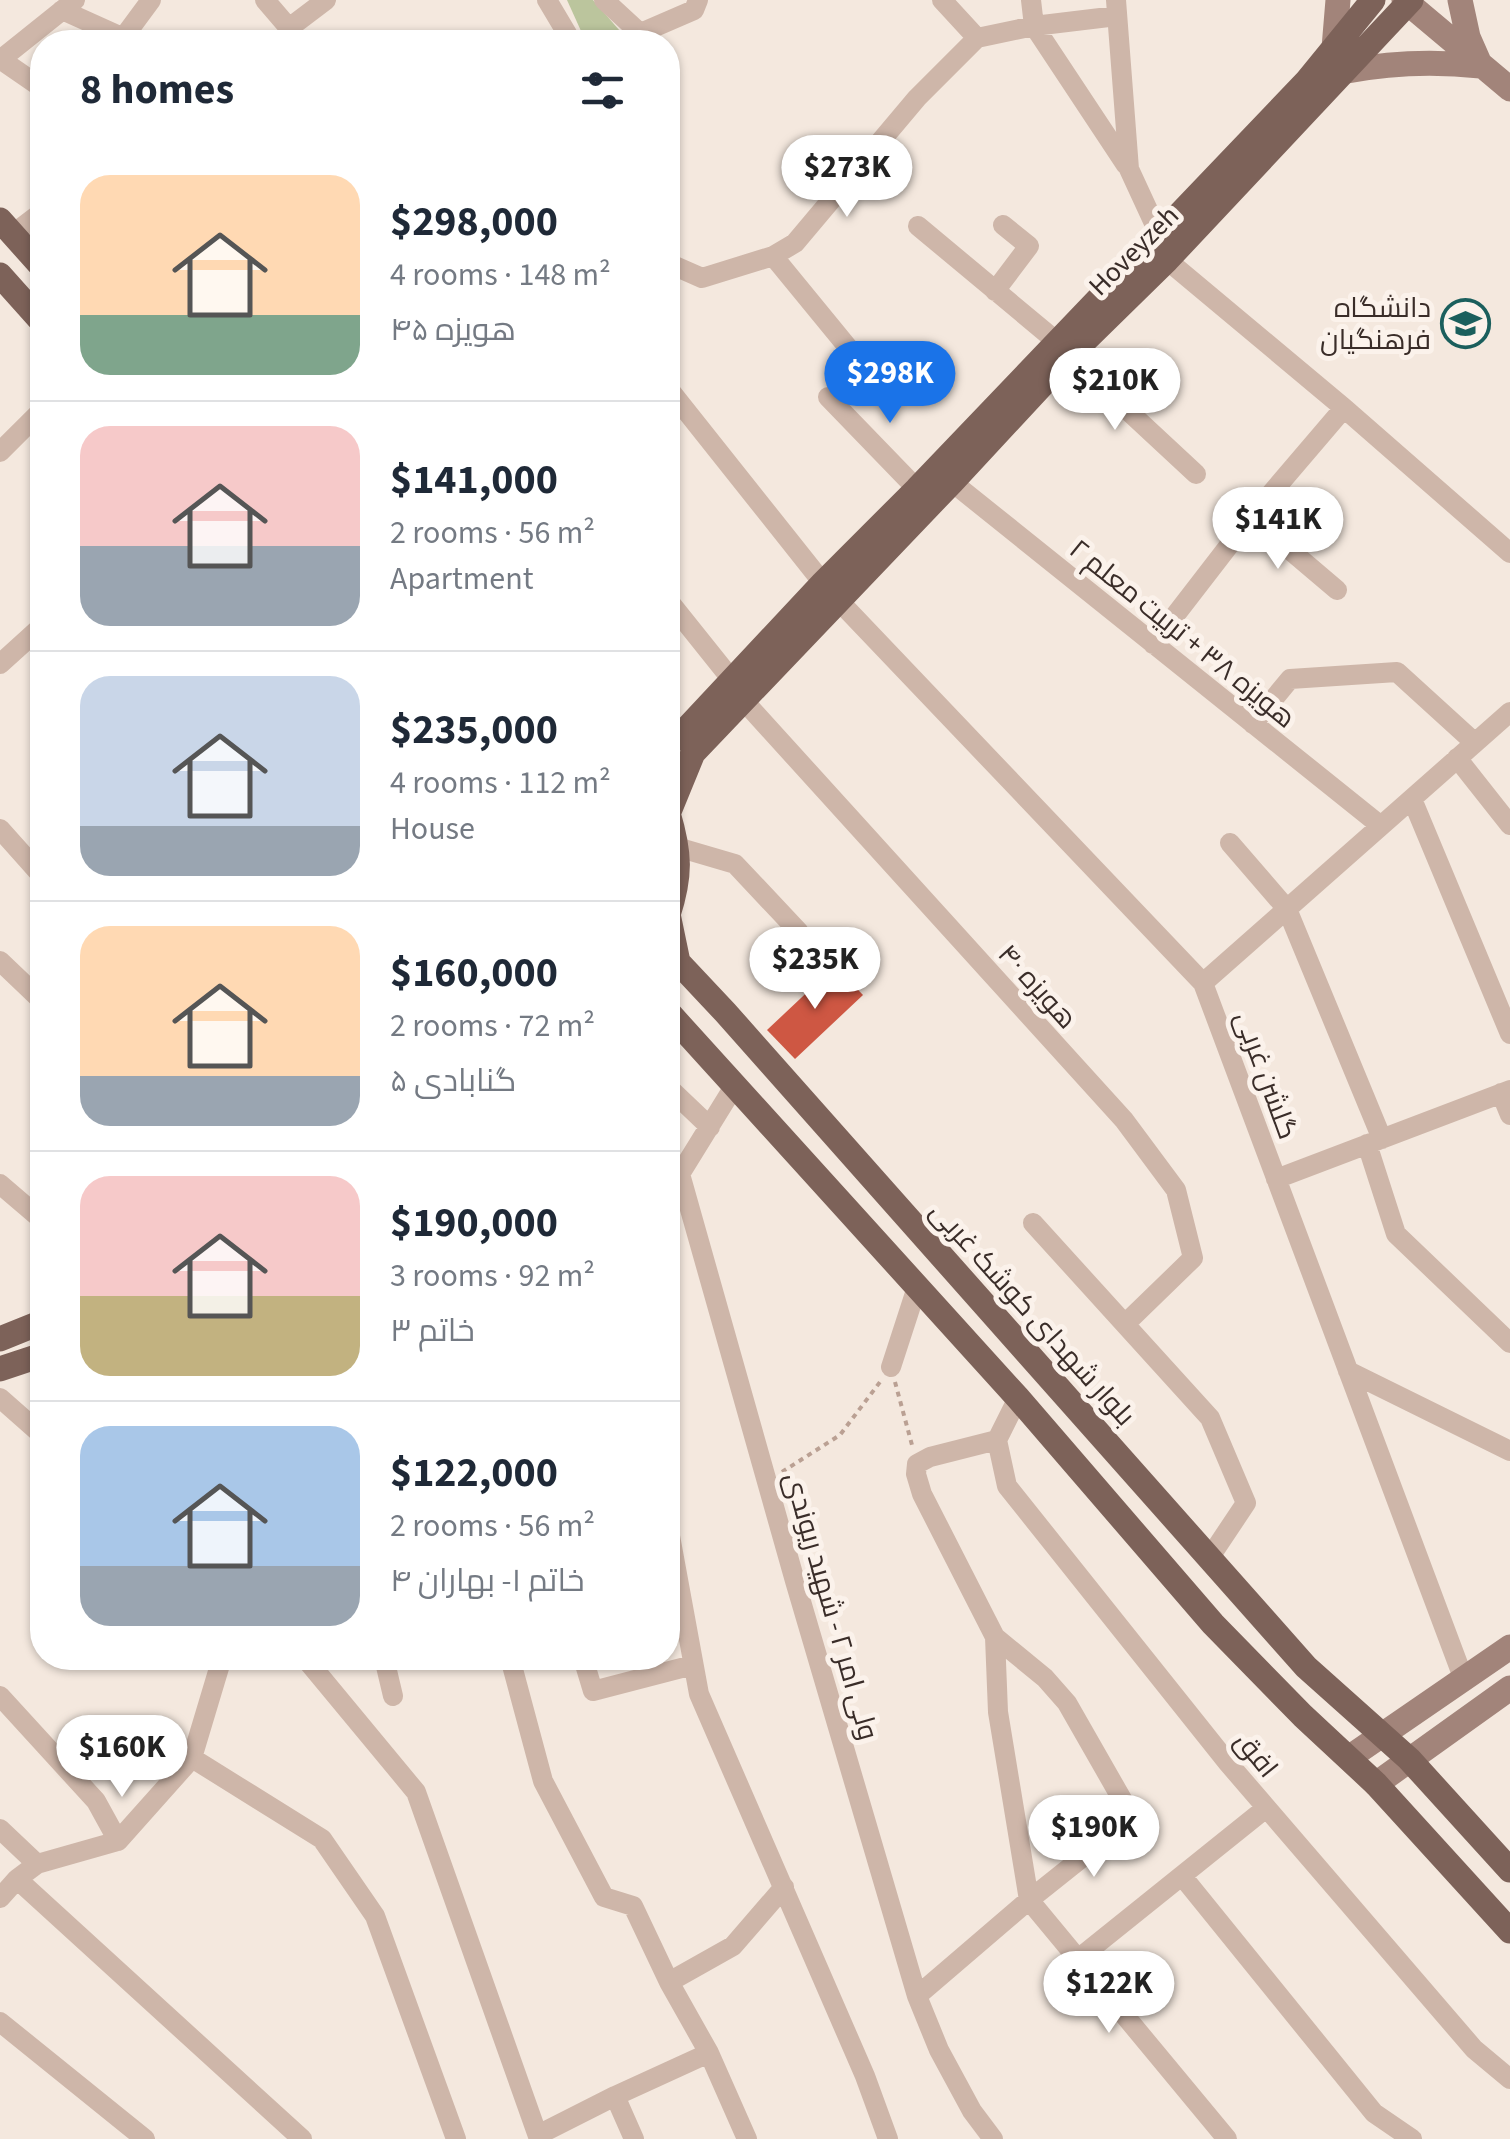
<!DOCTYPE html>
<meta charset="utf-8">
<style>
body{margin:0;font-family:"Source Sans 3",Cairo,sans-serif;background:#f6f6f7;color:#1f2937;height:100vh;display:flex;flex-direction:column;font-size:38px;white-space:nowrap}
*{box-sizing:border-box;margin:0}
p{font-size:32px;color:#747a83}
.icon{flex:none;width:55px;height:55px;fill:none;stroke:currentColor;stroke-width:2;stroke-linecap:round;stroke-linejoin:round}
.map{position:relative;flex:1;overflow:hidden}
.drawer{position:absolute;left:30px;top:30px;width:650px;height:1640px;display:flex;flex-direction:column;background:#fff;border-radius:40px;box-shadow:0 2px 8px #0004}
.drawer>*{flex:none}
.price{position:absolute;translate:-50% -85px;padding:0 22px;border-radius:35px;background:#fff;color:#222;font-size:32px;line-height:65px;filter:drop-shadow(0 2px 5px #0008)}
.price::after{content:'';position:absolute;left:50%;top:60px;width:30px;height:22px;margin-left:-15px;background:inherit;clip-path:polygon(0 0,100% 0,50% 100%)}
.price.selected{background:#1a73e8;color:#fff}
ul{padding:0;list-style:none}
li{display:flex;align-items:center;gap:30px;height:250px;padding:0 50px}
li+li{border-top:2px solid #e0e1e3}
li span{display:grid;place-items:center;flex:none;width:280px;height:200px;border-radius:30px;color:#555}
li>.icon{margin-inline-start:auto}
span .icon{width:120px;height:120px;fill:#fffc;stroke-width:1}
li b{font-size:42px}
h2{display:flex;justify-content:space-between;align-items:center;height:120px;padding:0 50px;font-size:42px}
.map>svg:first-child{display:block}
.green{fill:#bbc59d}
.building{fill:#ce5743}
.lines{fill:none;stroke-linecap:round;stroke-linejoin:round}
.path{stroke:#baa093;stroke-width:4;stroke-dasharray:5 5;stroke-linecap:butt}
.street{stroke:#ceb6a9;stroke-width:20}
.secondary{stroke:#a2847a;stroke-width:25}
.primary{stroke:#7d6259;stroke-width:25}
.labels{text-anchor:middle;stroke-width:10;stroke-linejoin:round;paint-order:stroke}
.street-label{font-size:28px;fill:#3a2d29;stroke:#fbf2eb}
.poi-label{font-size:28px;fill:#3a2d29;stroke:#fbf2eb;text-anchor:end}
</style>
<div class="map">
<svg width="1510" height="2139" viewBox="0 0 1510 2139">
<rect width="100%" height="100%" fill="#f4e8de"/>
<path class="green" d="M567,0h26l27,31 -34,11z"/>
<path class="building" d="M835,966l28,29 -68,64 -28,-29z"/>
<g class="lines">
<path class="path" d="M895,1382l17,63
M782,1472l58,-37 40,-53"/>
<path class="street" d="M265,0l36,42
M547,0l25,42
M604,0l36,33
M942,0l35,38
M1031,0l3,26 92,139
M1116,0l13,169 30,65
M62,10l71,32
M289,28l37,-28
M123,38l28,-38
M977,38l57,-12 83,-10
M620,42l74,-32 4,-10
M0,59l42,29
M0,60l75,-60
M918,226l138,115
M13,234l29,-22
M773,256l82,100
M1167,260l177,148 166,145
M668,263l34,15 71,-22 22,-13 122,-145 60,-60
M995,291l34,-45 -26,-21
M1069,356l127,118
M668,388l155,195
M828,397l89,92
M0,452l42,-42
M952,482l429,344
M1251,517l86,73
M668,600l64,80
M839,601l364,382 261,697
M1153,644l98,-127 93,-109
M0,664l42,-38
M744,701l380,419 52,70 17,68 -68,66
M1253,724l37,-45 107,-7 78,71
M1457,758l53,67
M1412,799l98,235
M0,829l42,47
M1230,843l57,66 95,230
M677,847l58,17 64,68
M0,961l42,40
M1203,983l307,-271
M668,1087l42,40
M1501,1093l9,22
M1367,1144l29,90 114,109
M680,1174l115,407 122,415 22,54 33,61 21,28
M1276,1179l234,-89
M0,1184l42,36
M668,1187l12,-13 55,-89
M1033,1223l177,195 36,85 -36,54
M891,1367l26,-80
M1348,1371l162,80
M0,1398l42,37
M997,1440l10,46 221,277 246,286 36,30
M997,1440l-67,17 -13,7 -1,10 6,20 73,143 3,75 31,188
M997,1440l21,-42
M668,1525l31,169 166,382 23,63
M305,1658l111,134 123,347
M384,1658l9,38
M510,1658l33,123 61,116 29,9 36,76 40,71
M583,1658l10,33 100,-26
M0,1696l96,105 22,40
M192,1758l130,81 53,77 81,223
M0,1829l37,35
M1182,1876l192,237 38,26
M17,1879l285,260
M0,1898l17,-19 20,-15 81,-23 74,-83 30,-100
M1029,1900l198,239
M1078,1959l188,-151
M669,1982l64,-36 51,-59
M917,1996l112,-96 79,-63 27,-15 -68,-119 -22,-25 -50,-41
M0,2022l145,117
M615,2096l19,43
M538,2135l77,-39 94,-43 38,86"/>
<path class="secondary" d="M1404,0l106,89
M1460,0l8,37 11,25
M1334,48l4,-48
M1347,71c46,-9 88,-10 134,-5
M1350,1757l160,-110
M1376,1784l134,-96"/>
<path class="primary" d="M0,220l42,47
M0,275l42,47
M668,742l10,-4 145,-155 94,-94 390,-408 66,-81
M668,813c12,40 13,62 0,102
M668,814l25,-61 259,-271 117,-126 98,-96 244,-260
M668,914l10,48 47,50 581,655 103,92 101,111
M668,1012l350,386 195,226 90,92 73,68 134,147
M0,1339l42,-17
M0,1369l42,-14"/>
</g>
<defs>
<symbol id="university-ring" viewBox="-11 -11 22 22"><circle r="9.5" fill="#fbf2eb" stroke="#1b5f5d" stroke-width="1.5"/><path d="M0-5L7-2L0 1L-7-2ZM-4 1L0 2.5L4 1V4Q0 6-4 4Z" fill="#1b5f5d"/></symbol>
</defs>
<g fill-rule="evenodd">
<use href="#university-ring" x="1438" y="296" width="55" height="55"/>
</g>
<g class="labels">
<g class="street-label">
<text transform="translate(1133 250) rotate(-45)" y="10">Hoveyzeh</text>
<text transform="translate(1183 633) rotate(39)" y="10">هویزه ۳۸ + تربیت معلم ۲</text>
<text transform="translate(1038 986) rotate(48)" y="10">هویزه ۴۰</text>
<text transform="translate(1267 1075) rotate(70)" y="10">گلشن غربی</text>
<text transform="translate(1033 1313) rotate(48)" y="10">بلوار شهدای کوشک غربی</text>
<text transform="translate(832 1606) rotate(74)" y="10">ولی امر ۲ - شهید ریوندی</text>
<text transform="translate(1257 1754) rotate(51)" y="10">افق</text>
</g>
<g class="poi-label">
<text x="1431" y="317">دانشگاه<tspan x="1431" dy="32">فرهنگیان</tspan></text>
</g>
</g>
</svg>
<b class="price" style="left:847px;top:220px">$273K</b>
<b class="price selected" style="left:890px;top:426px">$298K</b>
<b class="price" style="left:1115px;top:433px">$210K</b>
<b class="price" style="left:1278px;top:572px">$141K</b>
<b class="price" style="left:815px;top:1012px">$235K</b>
<b class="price" style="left:122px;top:1800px">$160K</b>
<b class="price" style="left:1094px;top:1880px">$190K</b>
<b class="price" style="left:1109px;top:2036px">$122K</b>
<section class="drawer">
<h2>8 homes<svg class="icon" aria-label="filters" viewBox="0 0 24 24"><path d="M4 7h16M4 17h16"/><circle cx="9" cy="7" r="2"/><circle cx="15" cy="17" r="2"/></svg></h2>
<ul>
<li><span style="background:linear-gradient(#ffd9b3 70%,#7fa58c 0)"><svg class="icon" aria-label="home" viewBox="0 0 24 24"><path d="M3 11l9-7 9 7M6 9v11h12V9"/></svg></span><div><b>$298,000</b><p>4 rooms · 148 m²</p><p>هویزه ۴۵</p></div></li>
<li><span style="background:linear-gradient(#f6c9c9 60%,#9aa5b1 0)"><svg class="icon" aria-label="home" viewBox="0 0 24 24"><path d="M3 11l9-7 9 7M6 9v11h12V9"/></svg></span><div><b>$141,000</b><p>2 rooms · 56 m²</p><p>Apartment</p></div></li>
<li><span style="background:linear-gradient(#c9d6e8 75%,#9aa5b1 0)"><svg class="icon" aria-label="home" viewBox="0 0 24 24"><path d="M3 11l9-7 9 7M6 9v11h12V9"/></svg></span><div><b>$235,000</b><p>4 rooms · 112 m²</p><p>House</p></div></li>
<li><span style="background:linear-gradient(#ffd9b3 75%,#9aa5b1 0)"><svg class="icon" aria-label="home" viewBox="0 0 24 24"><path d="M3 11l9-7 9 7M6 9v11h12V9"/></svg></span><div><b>$160,000</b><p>2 rooms · 72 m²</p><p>گنابادی ۵</p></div></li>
<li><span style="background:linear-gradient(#f6c9c9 60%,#c2b280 0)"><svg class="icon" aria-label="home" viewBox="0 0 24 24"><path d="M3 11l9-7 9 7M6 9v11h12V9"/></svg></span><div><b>$190,000</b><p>3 rooms · 92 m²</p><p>خاتم ۳</p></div></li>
<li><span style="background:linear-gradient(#a9c7e8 70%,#9aa5b1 0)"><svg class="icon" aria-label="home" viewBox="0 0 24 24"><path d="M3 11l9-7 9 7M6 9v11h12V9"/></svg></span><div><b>$122,000</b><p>2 rooms · 56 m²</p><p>خاتم ۱- بهاران ۴</p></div></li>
</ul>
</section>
</div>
